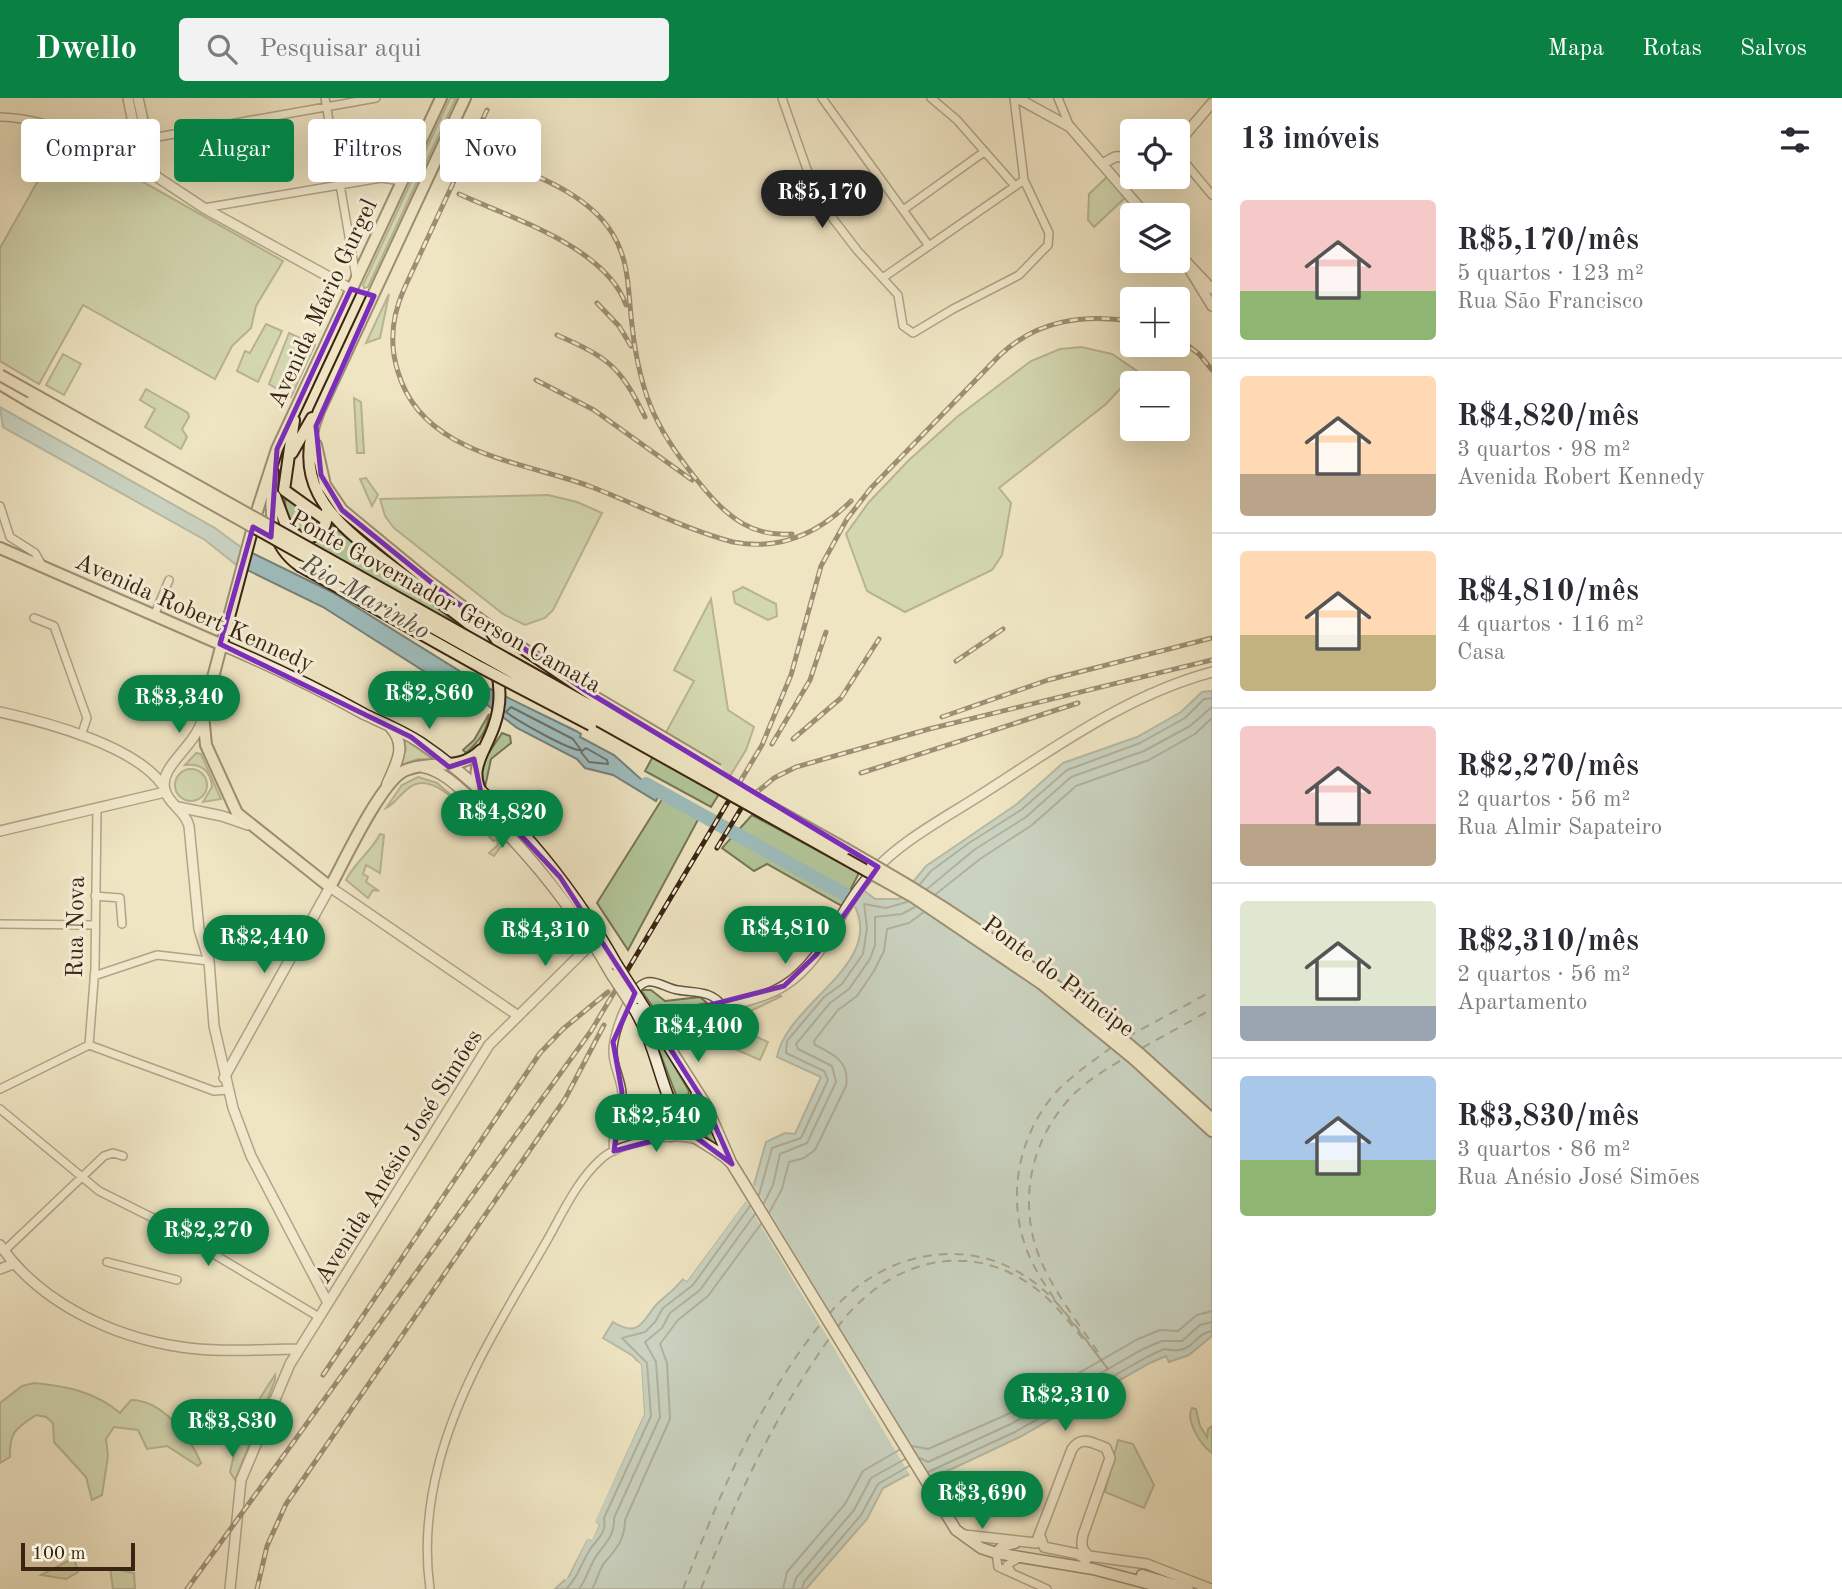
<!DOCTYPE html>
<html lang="pt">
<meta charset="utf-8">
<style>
body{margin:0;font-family:"Old Standard TT",serif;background:#f2f2f3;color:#2b2b33;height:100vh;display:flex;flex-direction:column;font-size:26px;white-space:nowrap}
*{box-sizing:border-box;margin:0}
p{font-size:23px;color:#7c7c81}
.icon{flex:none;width:38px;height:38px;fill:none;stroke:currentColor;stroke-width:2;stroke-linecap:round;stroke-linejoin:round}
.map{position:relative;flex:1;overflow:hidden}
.side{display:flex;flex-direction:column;background:#fff;width:630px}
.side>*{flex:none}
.top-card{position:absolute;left:21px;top:21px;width:665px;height:63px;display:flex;gap:14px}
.buttons{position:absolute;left:1120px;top:21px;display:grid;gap:14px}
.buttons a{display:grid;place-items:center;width:70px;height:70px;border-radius:7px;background:#fff;box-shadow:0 7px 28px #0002;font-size:35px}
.scale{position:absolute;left:21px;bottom:18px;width:114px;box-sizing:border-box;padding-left:7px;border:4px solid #3a2412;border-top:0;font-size:19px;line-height:24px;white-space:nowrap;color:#3a2412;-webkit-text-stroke:5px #f5eed8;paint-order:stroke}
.price{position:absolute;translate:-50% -60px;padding:0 16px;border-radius:24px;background:#0b8043;color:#fff;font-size:23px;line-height:46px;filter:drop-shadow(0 2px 4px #0008)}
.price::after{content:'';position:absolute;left:50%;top:42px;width:21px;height:16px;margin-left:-10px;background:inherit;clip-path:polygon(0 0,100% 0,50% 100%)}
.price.active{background:#222;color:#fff}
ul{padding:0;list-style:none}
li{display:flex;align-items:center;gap:21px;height:175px;padding:0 28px}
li+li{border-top:2px solid #e1e1e2}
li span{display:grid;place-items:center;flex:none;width:196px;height:140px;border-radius:7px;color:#555}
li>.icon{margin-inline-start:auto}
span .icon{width:84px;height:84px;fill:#fffc;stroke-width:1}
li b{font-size:30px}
h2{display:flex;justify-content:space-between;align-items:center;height:84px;padding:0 28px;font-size:30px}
.pill{padding:0 24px;border-radius:7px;background:#fff;box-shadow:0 7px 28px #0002;font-size:24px;line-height:63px}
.pill.active{background:#0b8043;color:#fff}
header{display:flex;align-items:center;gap:42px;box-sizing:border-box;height:98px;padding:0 35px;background:#0b8043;color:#fff}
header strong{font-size:33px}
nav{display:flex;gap:38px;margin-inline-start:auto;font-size:24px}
.search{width:490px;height:63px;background:#f2f2f3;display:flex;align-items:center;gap:18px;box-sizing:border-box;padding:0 24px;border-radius:7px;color:#7c7c81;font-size:26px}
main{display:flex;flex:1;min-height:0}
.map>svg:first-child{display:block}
.green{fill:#b2c699;stroke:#767556;stroke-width:2}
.water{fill:#9ebdbe;stroke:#768079;stroke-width:2}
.pier{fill:#efe5c3}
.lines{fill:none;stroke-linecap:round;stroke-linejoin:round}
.shore{stroke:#6c7068;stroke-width:2}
.river{stroke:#9ebdbe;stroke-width:14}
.ferry{stroke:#585246;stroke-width:2;stroke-dasharray:9 7;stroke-linecap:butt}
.minor-casing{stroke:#67543e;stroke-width:10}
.tertiary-casing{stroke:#67543e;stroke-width:12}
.secondary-casing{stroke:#3a2412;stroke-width:13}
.primary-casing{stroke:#3a2412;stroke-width:14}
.minor{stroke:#f5eed8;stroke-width:7}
.tertiary{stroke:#f5eed8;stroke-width:9}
.secondary{stroke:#f5eed8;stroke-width:10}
.primary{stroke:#efe5c3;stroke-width:10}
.rail-casing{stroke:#3a2412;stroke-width:5}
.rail{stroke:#f5eed8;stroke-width:2.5;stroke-dasharray:8;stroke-linecap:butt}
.secondary-bridge-casing{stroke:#3a2412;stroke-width:13;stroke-linecap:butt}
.primary-bridge-casing{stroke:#3a2412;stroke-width:14;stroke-linecap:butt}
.secondary-bridge{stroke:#f5eed8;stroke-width:10}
.primary-bridge{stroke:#efe5c3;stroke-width:10}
.marked{fill:none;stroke:#7b2cbf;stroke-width:5;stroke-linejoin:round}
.labels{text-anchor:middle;stroke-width:6;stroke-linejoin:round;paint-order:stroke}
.street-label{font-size:24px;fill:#3a2412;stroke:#f5eed8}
.water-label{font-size:26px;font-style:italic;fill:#585246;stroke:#f5eed8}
</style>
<header>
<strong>Dwello</strong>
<div class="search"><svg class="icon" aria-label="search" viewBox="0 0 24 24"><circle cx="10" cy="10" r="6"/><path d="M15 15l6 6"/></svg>Pesquisar aqui</div>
<nav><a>Mapa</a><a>Rotas</a><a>Salvos</a></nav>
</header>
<main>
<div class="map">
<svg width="1212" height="1491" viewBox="0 0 1212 1491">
<rect width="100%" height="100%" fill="#efe5c3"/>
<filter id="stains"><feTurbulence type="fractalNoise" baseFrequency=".00286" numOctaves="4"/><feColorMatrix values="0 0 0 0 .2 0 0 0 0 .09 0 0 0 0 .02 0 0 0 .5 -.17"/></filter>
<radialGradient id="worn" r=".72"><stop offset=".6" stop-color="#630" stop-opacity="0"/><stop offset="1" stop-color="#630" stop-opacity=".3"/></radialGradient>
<path class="green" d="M450,0h6l-88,189 -4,1 -1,-3z
M61,42l29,12 193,109 -27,45 -5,22 -19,18 -17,33 -132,-74 -44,79 -39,-23v-113z
M1108,78l18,21 -32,30 -6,-7 1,-26z
M389,196l-9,44 -14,5z
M266,226l16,7 -24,51 -21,-11 8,-20 5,2z
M289,235l26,12 -24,52 -22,-13z
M1081,249l31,7 25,17 -31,33 -107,84 12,15 -9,52 -10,15 -87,42 -38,-21 -21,-57 23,-32 40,-42 48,-43 74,-56 29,-12z
M63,256l18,10 -17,31 -18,-10z
M146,291l42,24 1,4 -7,12 5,8 -6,12 -36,-22 10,-18 -15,-9z
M354,300l7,4 3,51h-7z
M366,380l12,17 -6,11 -12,-27z
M548,397l29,7 25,11 -49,97 -8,8 -20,7 -22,-11 -109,-86 -9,-12 -5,-17z
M285,400l33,22 -3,6 -10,5c-16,-3 -20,-18 -20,-33z
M331,427l138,108 -160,-89 13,-7z
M743,489l33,17 1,12 -9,4 -33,-17 -2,-11z
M711,501l17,111 26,17 -8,23 -35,57 -66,-36 49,-90 -20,-11z
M489,616c-2,18 -10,27 -23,39l-3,-3 11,-10z
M502,635l8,3 1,7 -20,16 -6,28c-10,-22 6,-36 17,-54z
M404,641l30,21 -16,-1 -20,7 8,-17z
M196,655l5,1 20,45 -18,3 9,-15c-1,-16 -11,-24 -27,-22z
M175 687a16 16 0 1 1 32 0a16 16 0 1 1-32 0Z
M418,679l19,6 67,59 -10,14 -5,-3 9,-8 -1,-5 -4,1c-14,-17 -52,-65 -77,-57 -13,4 -19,19 -30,24l16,-23z
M664,698l36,20 -72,134 -31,-47z
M752,717l107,58 -17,33 -75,-42 -13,7 -32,-23z
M380,736l4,1 -4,38 -14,-8 -3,9 5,3 -2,5 13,9 -6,-1 -5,8 -22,-18c9,-18 25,-28 34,-46z
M641,892h10l14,11 35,-4 7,6 -50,10z
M776,898h6l-57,27 -19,-10z
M637,905l52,88 -2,12 -9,-3 -25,-65z
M729,927l39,17 -8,18 -39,-17z
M703,1009l18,41 -28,-21z
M275,1277v5l-40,100 -5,-8c7,-37 24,-66 45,-97z
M34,1285c32,3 62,9 86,30l11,-13c32,0 59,37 70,63l-3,3 -31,-20 -20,3 -9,-19 -24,-3 -8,12 2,17 -6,39 -10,5 -6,-23 -32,-35 -1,-19 -7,-6 -10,-2c-20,13 -27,17 -26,42l-10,6v-60l22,-17z
M1192,1310l4,1 4,17 7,11 1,-8 4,-3v27c-11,-7 -27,-33 -20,-45z
M1118,1342l15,4 21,41 -10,23 -39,-16z
M74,1460l4,14 -12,7 -25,-4z
M110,1470l24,5 1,16h-22z"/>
<path class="water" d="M0,309l215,121 27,20 90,44 152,94 92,45 5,3 -1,3 34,18 29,26 19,9 -6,11 -43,-26 -28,-7 -8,-9 -60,-31 -31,-24 -37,-17 -126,-80 -88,-43 -30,-24 -202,-113z
M1212,593v645l-23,19 -20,7 -3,-6 -16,7 -132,75 -92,43 -13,-9 -30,16 -16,31 -61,70h-251l14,-13 18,-38 4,2 8,-15 -5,-3 50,-108 -3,-49 -8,-9 -30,-18 10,-16c29,18 30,-5 46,-20 9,-8 17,-14 24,-23l4,2 65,-89 14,-50 19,-9 10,1 26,-57 -44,-20c10,-55 111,-93 76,-154l9,-14 13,10h24l27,-33 91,-62 46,-41 74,-26 44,-25 21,-20z"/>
<path class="pier" d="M753,1086l179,298 -7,2 -14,-7 -165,-276 -59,80 -4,-2z
M637,1263l4,4 3,49 -49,108 4,3 -7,15 -5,-1 -21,41 -3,-2 21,-41 6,-1 4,-10 -3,-5 50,-107z"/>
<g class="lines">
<path class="shore" d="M511,609l62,32 8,11c-9,2 -65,-30 -75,-38z
M586,650l21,12 1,4 -19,-2 -8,-10z
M920,786l11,-13 38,-28 52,-33 46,-40 73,-27 45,-25 19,-19 8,-1
M927,791l47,-39 52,-33 45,-40 73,-26 46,-25 22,-19
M936,796l44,-35 52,-34 44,-39 73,-26 46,-26 17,-16
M759,1097l13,-47 29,-10 27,-58 -4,-9 -38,-18 1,-12 37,-44 18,-13 21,-30 4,-26 -3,-24 22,4 21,-6
M764,1105l9,-18 7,-31 27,-11 29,-61 -4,-16 -34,-17 -2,-5 34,-41 19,-14 21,-30 5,-14v-28l27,-3 13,-7
M769,1115l13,-24 7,-27 15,-4 11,-8 31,-64c4,-24 -12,-32 -31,-41l-1,-4 24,-31 19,-14 17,-25 10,-20 3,-22 22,-6 15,-11
M912,1348l16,3 78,-34 132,-76 22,-9 18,1 19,-16 15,-4
M920,1360l8,4 83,-38 132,-75 19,-8h20l18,-16 12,-3
M928,1374l87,-40 132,-75 17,-8c31,7 28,-15 48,-18
M566,1491c12,-11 15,-25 23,-38 7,-12 18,-16 15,-33l47,-102 -4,-53 -25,-25 23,-6 10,-10 8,-14 30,-23 57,-79
M579,1491c7,-9 10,-21 16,-31 9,-14 20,-21 19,-40l46,-101 -4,-55 -11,-20 17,-14 8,-15 30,-23 55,-76
M592,1491c5,-8 7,-20 13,-27 12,-13 20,-24 20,-42l45,-101 -3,-56 -7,-19 18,-24 30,-24 53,-72
M783,1491l4,-17 58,-68 18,-33 36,-21
M793,1491l3,-11 58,-68 17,-32 34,-19
M802,1491l2,-7 57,-67 17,-31 31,-18"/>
<path class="river" d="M646,686l209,116"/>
<path class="ferry" d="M1127,939l85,-46
M1142,950l70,-39
M829,1216c51,-61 138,-83 206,-31 29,22 50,57 73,86 -25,-34 -56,-68 -75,-105 -29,-57 -18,-128 26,-175 16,-16 36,-29 54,-43
M837,1230c47,-65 129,-92 198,-40 19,14 33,33 48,51
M1098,1254c-20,-29 -43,-59 -57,-91 -25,-58 -10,-126 35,-169 15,-14 32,-24 49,-34
M683,1491c36,-93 76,-190 140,-268
M701,1491c34,-89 74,-175 130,-253"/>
<defs>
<path id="minor" d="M325,0l31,179
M782,0l35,100 40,52 41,45 5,31 10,7 40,-24 66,-34 29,-30 1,-12 -25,-53 -10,-82
M822,0l107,148
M931,0l26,22 58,66
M1058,0l12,29
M0,19c51,1 98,27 142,50
M135,43l241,-43
M1178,56l34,41
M204,110l177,-30 21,3
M903,112l81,-58
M884,179l140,-97
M0,408l10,31 25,16 8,14
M154,518l15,-36
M34,520l20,8 33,92 -6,18
M95,798l25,2 2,26
M0,826l94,1
M94,878l63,-21 52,6
M89,947l6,-77 2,-159
M89,947l125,46 14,-1
M0,991l89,-44
M0,1011l99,82 56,28 164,98
M614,1053c-4,-19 8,-38 8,-58 -1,-14 -9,-27 -9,-41 -1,-17 17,-66 34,-70 10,-2 21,7 31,8 17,3 32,0 44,15
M4,1153l100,-95 9,-3 10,3
M107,1164l70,18
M996,1455l2,14 49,22
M1012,1475l-5,-8 12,-7
M430,1491c-6,-43 -2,-84 9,-126 21,-80 65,-148 106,-219 16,-28 31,-62 55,-84 17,-17 73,-28 96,-20"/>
<path id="tertiary" d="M128,0l14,69 62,41 147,81
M138,0l17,76
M1017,0l53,29 76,88
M1178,45l34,-40
M1102,66l13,-7 17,-1
M1178,155l34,36
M1185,164l27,44
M0,614c46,10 137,34 164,75
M202,622c-7,27 -44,47 -37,70 4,15 20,20 24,36l10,103 10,32 5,65 19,82 18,48 77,147
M178,709l44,9 26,9
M0,733l165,-39
M652,922c37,-8 103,-15 133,-35 41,-26 54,-78 87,-112 29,-32 71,-54 107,-77 74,-47 147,-101 233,-124
M673,954l2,-22 13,-18
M224,980l106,-191 187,128
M0,1147c40,58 113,92 181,102 38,6 80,2 118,2
M0,1171l13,-5
M965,1437l71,8 36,-94c9,-14 21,-6 34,-1l4,10 -27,77c-2,9 -2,14 6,21l58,8 64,25
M1040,1438l4,11 34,7 8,6
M230,1491l11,-109 49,-116 199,-319 104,-103"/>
<path id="secondary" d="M220,546c49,21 97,44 144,70 19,9 39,17 57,29 81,55 148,137 196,222
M423,669c21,4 37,22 53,36 55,51 99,107 136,172
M387,687c8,-20 21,-38 4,-57
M638,900l68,107 24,55
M633,909c24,38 27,83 48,116 13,20 37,24 51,41l224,366 25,18 15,5 97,16 76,20
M671,1038l22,-21 4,-23
M996,1455l7,-7 12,-3
M1142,1477l46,14"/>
<path id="primary" d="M441,0l-164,351 -19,59 -55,207 3,30 31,68 93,74c14,-25 52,-108 76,-117 27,-11 52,3 75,-20
M465,0l-146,313c-28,69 7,104 58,144 32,25 67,48 98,74l16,24
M0,286l30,18
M294,322l-10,70 39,28 4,-2
M316,347l9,40 17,25 85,70 58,43
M292,355l20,-35
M273,374c-2,37 -7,70 27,94
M275,398l12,32 13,10c17,1 28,-9 27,-27
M0,450l220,96
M485,700c-20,-27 0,-45 9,-72 6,-17 7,-36 3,-54
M846,751l26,15
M1139,955l73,66
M1134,961l78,72"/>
</defs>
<use href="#minor" class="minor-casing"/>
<use href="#tertiary" class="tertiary-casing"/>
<use href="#secondary" class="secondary-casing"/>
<use href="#primary" class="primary-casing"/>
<use href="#minor" class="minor"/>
<use href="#tertiary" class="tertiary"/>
<use href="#secondary" class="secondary"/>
<use href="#primary" class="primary"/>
<defs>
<path id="rail" d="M487,12l-83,179c-12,27 -15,55 -6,83 24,82 123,89 191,114 48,18 95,43 144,56 47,9 85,-8 118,-41
M479,53c44,21 106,38 133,82 18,28 16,60 20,92 8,74 27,110 74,166 24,28 48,46 86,43
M459,96c52,24 147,53 167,111
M597,205l22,23 12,20
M557,237c52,23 63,31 88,82
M1178,240l21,16 13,16
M536,282l58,30 98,70
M956,563l47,-32
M942,619l106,-37 164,-42
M793,641l48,-41 38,-59
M772,646l38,-64 16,-48
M861,675l217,-70
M717,750l28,-46 29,-24 22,-11 133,-38 283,-69
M323,1277l217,-322 23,-24 45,-37
M187,1491l404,-558 171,-286 29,-70 30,-109 26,-47 24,-31 128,-132c38,-36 83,-42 133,-35
M257,1491l10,-43 19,-42 279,-405 39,-74"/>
</defs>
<use href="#rail" class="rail-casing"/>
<use href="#rail" class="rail"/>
<defs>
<path id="secondary-bridge" d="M617,867l21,33
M612,877l21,32"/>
<path id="primary-bridge" d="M0,277l846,474
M30,304l885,496 127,86 92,75
M300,468l180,101 111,58
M485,525l110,74 123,73
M872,766c96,55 183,117 267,189"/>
</defs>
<use href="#secondary-bridge" class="secondary-bridge-casing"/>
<use href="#primary-bridge" class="primary-bridge-casing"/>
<use href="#secondary-bridge" class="secondary-bridge"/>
<use href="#primary-bridge" class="primary-bridge"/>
</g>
<path d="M0 0H1212V1491H0ZM351,191l23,7 -58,130 5,49 21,35 111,90 130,89 295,178 -62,88 -32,31 -132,34 54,85 26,59 -50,-37 -11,9 -57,15 8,-59 -9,-50 22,-49 -75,-116 -79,-84 -7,-34 -25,8 -38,-30 -191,-93 33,-117 18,10 6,-88z" fill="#efe5c3" fill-opacity=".55" fill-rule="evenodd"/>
<path class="marked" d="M351,191l23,7 -58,130 5,49 21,35 111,90 130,89 295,178 -62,88 -32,31 -132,34 54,85 26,59 -50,-37 -11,9 -57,15 8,-59 -9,-50 22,-49 -75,-116 -79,-84 -7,-34 -25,8 -38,-30 -191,-93 33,-117 18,10 6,-88z"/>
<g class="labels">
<g class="street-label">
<text transform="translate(322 205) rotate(-65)" y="8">Avenida Mário Gurgel</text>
<text transform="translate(446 503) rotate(29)" y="8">Ponte Governador Gerson Camata</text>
<text transform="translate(195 514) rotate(24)" y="8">Avenida Robert Kennedy</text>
<text transform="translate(75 829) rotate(-89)" y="8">Rua Nova</text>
<text transform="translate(1059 878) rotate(37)" y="8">Ponte do Príncipe</text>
<text transform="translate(398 1058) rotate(-58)" y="8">Avenida Anésio José Simões</text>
</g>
<g class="water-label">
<text transform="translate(366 498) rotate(30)" y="9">Rio Marinho</text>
</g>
</g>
<rect width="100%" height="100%" filter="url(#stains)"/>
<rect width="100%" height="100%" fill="url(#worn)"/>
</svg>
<div class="buttons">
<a><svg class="icon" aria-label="locate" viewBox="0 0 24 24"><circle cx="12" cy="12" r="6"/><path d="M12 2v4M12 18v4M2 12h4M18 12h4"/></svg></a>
<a><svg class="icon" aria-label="layers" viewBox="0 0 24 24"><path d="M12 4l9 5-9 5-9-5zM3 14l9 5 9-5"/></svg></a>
<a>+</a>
<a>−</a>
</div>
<div class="scale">100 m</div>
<b class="price active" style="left:822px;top:132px">R$5,170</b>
<b class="price" style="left:429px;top:633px">R$2,860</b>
<b class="price" style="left:179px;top:637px">R$3,340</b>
<b class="price" style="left:502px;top:752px">R$4,820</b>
<b class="price" style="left:785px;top:868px">R$4,810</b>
<b class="price" style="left:545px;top:870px">R$4,310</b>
<b class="price" style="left:264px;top:877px">R$2,440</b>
<b class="price" style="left:698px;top:966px">R$4,400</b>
<b class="price" style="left:656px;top:1056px">R$2,540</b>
<b class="price" style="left:208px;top:1170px">R$2,270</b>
<b class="price" style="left:1065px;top:1335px">R$2,310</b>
<b class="price" style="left:232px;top:1361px">R$3,830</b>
<b class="price" style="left:982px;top:1433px">R$3,690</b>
<div class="top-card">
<a class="pill">Comprar</a>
<a class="pill active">Alugar</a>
<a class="pill">Filtros</a>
<a class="pill">Novo</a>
</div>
</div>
<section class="side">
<h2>13 imóveis<svg class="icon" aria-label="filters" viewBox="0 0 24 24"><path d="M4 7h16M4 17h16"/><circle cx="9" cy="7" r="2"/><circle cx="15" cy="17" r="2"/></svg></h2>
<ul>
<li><span style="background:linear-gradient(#f6c9c9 65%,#8fb573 0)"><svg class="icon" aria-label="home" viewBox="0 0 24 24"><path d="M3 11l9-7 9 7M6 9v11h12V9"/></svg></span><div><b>R$5,170/mês</b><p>5 quartos · 123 m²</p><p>Rua São Francisco</p></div></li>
<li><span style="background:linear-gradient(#ffd9b3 70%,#b9a48a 0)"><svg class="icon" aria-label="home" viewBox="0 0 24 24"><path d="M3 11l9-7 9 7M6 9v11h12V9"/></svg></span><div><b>R$4,820/mês</b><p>3 quartos · 98 m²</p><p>Avenida Robert Kennedy</p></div></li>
<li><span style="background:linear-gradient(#ffd9b3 60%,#c2b280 0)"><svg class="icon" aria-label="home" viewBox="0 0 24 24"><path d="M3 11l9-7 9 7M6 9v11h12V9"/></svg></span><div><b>R$4,810/mês</b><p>4 quartos · 116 m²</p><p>Casa</p></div></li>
<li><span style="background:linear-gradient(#f6c9c9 70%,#b9a48a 0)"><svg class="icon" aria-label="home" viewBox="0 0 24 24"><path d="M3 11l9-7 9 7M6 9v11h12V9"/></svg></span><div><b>R$2,270/mês</b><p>2 quartos · 56 m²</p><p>Rua Almir Sapateiro</p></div></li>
<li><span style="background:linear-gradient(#dfe7d0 75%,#9aa5b1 0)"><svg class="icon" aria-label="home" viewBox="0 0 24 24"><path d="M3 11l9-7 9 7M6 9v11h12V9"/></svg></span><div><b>R$2,310/mês</b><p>2 quartos · 56 m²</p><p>Apartamento</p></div></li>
<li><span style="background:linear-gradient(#a9c7e8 60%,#8fb573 0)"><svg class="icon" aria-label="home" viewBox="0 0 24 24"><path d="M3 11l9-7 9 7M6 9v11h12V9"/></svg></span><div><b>R$3,830/mês</b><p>3 quartos · 86 m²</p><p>Rua Anésio José Simões</p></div></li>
</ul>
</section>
</main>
